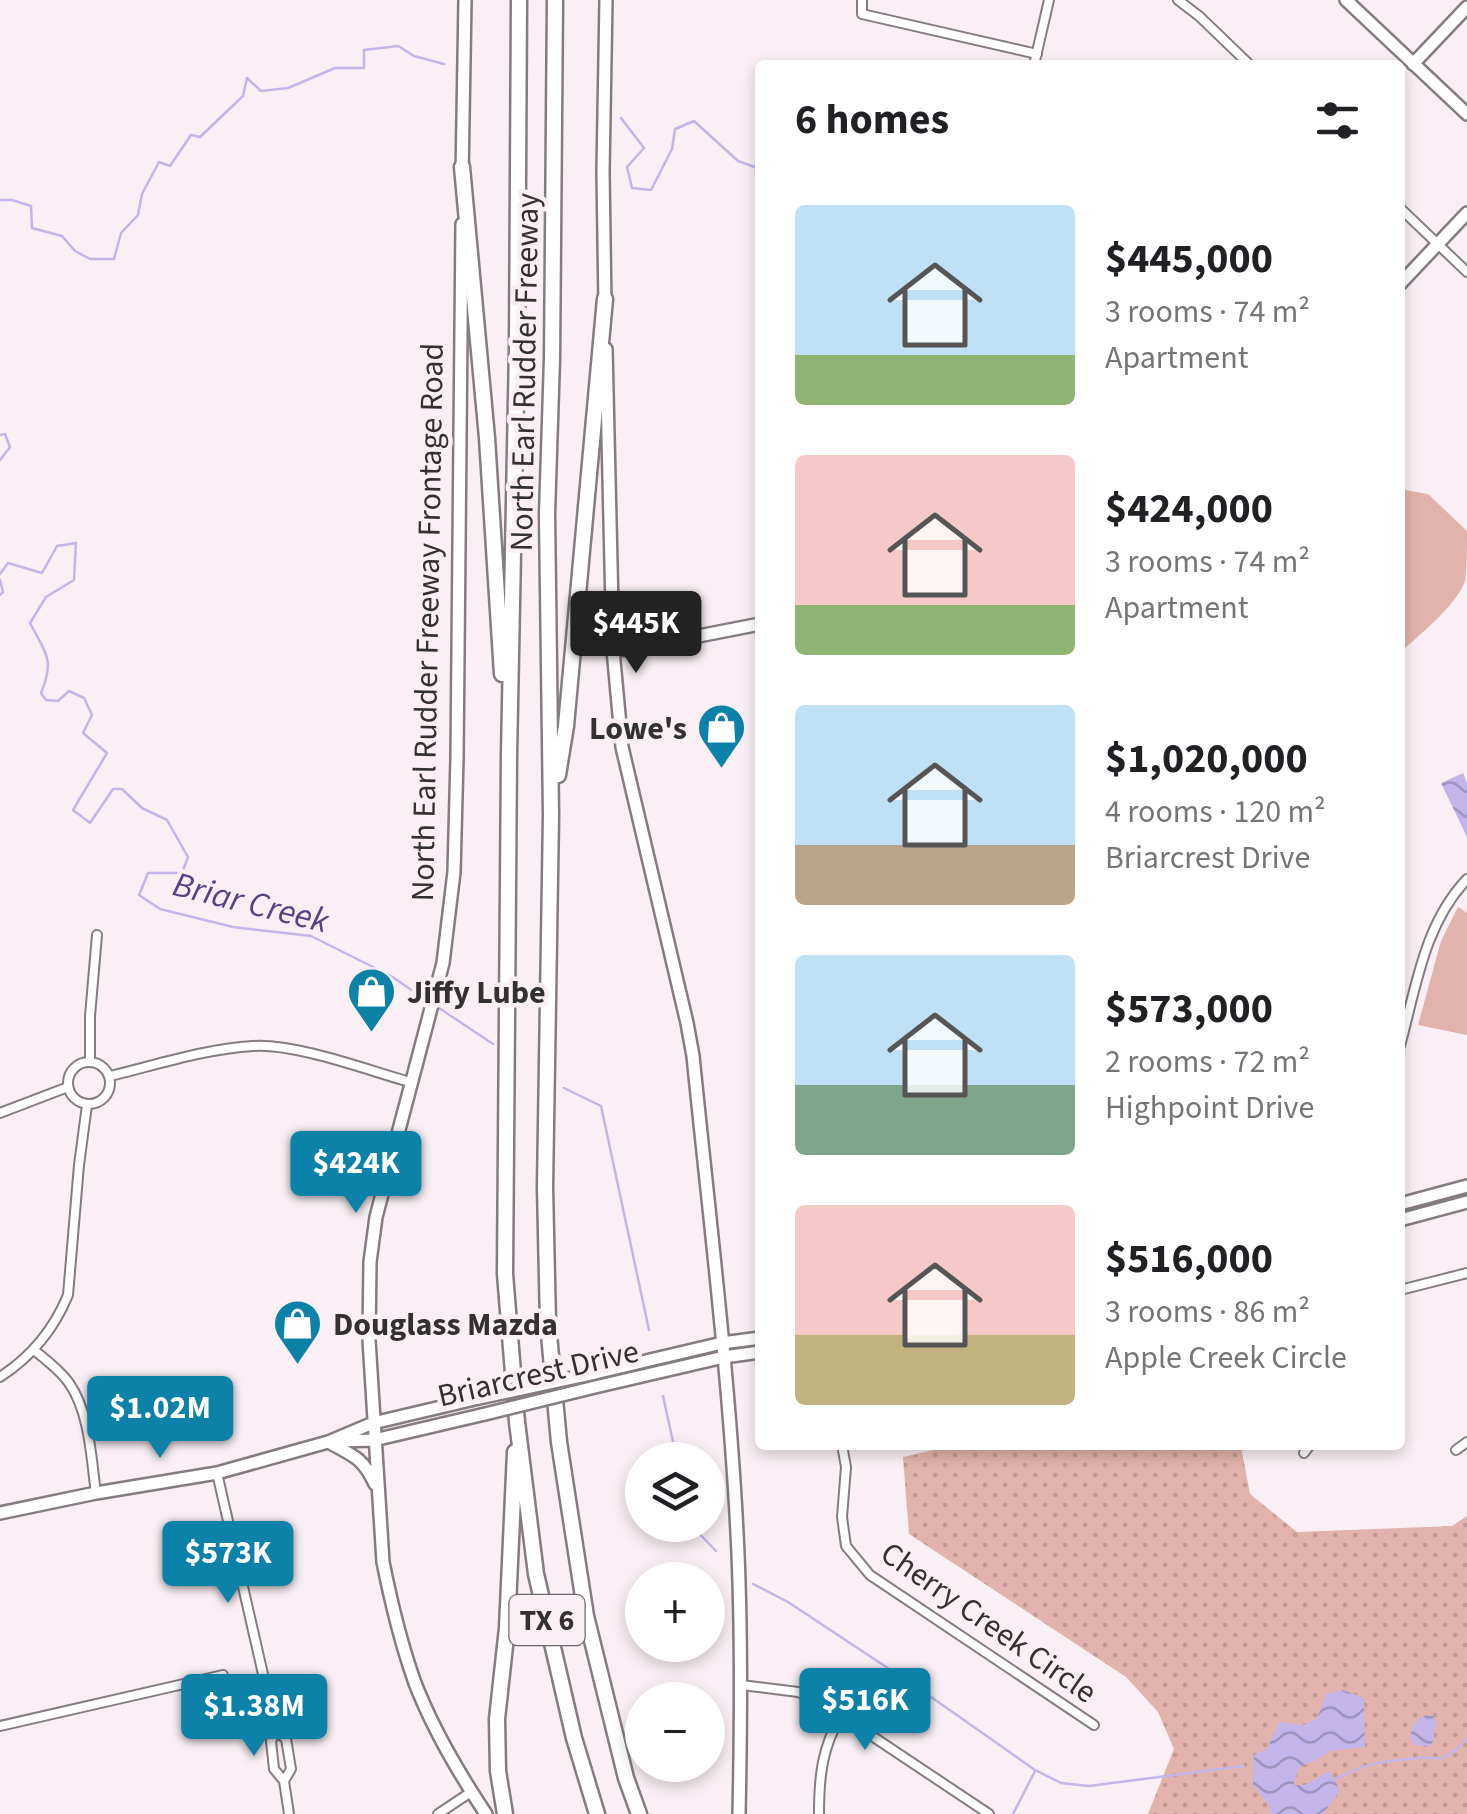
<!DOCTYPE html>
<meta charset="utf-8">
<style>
body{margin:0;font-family:"Source Sans 3",sans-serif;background:#f6f6f6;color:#202124;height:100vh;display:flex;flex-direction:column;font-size:38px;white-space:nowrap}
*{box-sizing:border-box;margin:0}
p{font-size:32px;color:#757577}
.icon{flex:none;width:55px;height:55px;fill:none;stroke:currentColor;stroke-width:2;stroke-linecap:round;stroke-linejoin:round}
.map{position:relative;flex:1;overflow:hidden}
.sheet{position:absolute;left:755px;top:60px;width:650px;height:1390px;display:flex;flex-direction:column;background:#fff;border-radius:10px;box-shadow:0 5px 15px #0003}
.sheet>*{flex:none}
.controls{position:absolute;left:625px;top:1442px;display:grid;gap:20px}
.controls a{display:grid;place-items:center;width:100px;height:100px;border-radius:50%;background:#fff;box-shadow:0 5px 15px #0003;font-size:50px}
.price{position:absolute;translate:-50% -85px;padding:0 22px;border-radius:10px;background:#0c82a8;color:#fff;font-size:32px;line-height:65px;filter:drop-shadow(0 2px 5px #0008)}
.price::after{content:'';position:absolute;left:50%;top:60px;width:30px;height:22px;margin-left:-15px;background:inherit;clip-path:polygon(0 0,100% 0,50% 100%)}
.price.on{background:#222;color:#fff}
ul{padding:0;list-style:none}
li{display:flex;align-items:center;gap:30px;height:250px;padding:0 40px}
li span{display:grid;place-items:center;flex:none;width:280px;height:200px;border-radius:10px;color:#555}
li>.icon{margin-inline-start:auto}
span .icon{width:120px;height:120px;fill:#fffc;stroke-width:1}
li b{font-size:42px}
h2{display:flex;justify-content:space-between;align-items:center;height:120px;padding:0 40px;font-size:42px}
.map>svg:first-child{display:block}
.grass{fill:url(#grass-dots)}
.garden{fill:#e2b3ac}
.water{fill:url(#water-waves)}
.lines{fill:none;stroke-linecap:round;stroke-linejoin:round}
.stream{stroke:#c3b5e9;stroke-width:2.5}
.street-casing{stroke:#847c81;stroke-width:12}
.secondary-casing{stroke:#847c81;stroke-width:16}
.highway-casing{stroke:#847c81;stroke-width:19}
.street{stroke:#fff;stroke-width:8}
.secondary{stroke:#fff;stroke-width:11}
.highway{stroke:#fff;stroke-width:14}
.secondary-bridge-casing{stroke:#847c81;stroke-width:16;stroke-linecap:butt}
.secondary-bridge{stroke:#fff;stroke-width:11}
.labels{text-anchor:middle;stroke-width:9;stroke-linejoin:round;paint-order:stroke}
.shield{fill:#f9eff4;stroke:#6e696c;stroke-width:2.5}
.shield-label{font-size:30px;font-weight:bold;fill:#333032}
.street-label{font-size:32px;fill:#333032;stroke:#f9eff4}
.poi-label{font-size:32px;font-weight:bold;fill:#333032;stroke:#f9eff4;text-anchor:start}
.water-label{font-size:35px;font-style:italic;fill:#564181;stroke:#f9eff4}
</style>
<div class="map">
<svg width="1467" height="1814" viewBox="0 0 1467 1814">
<defs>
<pattern id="grass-dots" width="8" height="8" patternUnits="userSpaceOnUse" patternTransform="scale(2.5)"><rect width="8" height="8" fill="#e2b3ac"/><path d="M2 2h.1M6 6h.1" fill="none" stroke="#c29a94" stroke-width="1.8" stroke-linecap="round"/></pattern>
<pattern id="water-waves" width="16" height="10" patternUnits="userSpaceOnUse" patternTransform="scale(2.5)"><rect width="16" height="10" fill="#c3b5e9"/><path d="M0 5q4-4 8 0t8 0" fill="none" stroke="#9f94bd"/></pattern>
</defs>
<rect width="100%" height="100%" fill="#f9eff4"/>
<path class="grass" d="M955,1445h288l-1,7 8,42 47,38 155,-6 15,-10v298h-319l26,-65 -16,-37 -32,-35 -217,-143 -6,-77z"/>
<path class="garden" d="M1400,489l28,5 39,37c0,15 0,36 -2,50 -8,23 -43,52 -61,68l-4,-1z
M1458,907l9,6v122l-49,-10 23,-84z"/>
<path class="water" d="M1463,773l4,10v54l-26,-54z
M1343,1690l21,8 1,49 -35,4 -14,9 -18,8 -4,17h11l24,-14 11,19 -17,24h-52l-2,-9 -16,-20 1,-30 13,-6 12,-27 24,3 14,-6 9,-25z
M1427,1715h5l4,6 -3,20 -3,5 -16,-1 -4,-7c2,-12 5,-19 17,-23z"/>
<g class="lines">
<path class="stream" d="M621,118l23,30 -17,19 5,21 19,2 21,-41 3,-20 19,-8 44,40 22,8
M0,200h12l19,6 1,22 30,8 13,15 15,8h24l7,-26 17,-18 4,-21 17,-32 11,4 21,-31 9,2 43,-41 4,-18 14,13 27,-3 47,-20h29v-18l34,-4 16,10 30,8
M0,435l5,-1 5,13 -10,13
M0,574l8,-11 34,10 15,-27 19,-3 -2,37 -28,17 -16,26c16,31 25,36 11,70l5,7 12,1 11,-10 15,7 8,17 -9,18 24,20 -34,57 17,13 23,-34h9l20,19 25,12 21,37 -6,16h-34l-9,22 21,14 73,18 78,9 80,40 38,26
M0,580l3,12 -3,3
M436,1006l57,38
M564,1088l37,18 48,224
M663,1396l14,64
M691,1525l25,26
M753,1584l35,18 136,90 111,78 26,13 28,3 155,-20
M1334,1780c31,-18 50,-18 84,-22 7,-1 17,1 24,0 10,-3 18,-12 25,-19
M1013,1814l22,-43"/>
<defs>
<path id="street" d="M862,0v14l175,40
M1178,0l21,16 51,49
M1034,65l15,-65
M1400,208l67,64
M1400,1046c16,-58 24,-122 67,-167
M90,1061v-45l7,-81
M68 1083a21 21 0 1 1 42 0a21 21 0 1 1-42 0Z
M110,1076c46,-11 94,-27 143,-30 42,-3 114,24 157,36
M0,1113l68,-26
M1400,1290l67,-17
M34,1350c12,10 26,20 35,33 21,30 22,75 27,110
M0,1377c31,-20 54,-48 68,-82l11,-130 8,-60
M842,1445l4,22 -4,50 4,29 24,29 224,150
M1456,1450l11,-8
M1304,1453l6,-8
M217,1473l59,258 -5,10 3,28 10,12 5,33
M741,1685l57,7 20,8 171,114
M0,1726l223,-51
M276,1731l10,8 5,30 -7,12
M438,1814l33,-22
M819,1814c0,-38 3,-66 22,-99"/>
<path id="secondary" d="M1346,0l121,114
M1413,64l54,-57
M462,176l3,-176
M462,224l-5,534 -3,114 -11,91 -67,254 -6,45 -1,78 14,222c8,40 18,82 32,121 17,44 45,92 71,131
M1400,284l67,-71
M605,306l-2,-135 3,-171
M606,349l7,301 9,97 65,276 6,33c16,159 36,318 44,477 5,94 4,187 2,281
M613,650l19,-1 128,-25
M1400,1204l67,-18
M1400,1220l67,-18
M595,1373l127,-30 38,-5
M595,1387l129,-30 36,-5
M337,1441l37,-1 111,-26
M332,1444c23,12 32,16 43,40
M0,1513l96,-20 121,-20 111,-31 45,-19 106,-25"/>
<path id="highway" d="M519,0l-2,348 -8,407 -4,519 12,148 19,152 38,164 23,76
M555,0l-3,359 -5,155 4,301 -6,372 3,137 11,118 27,174 40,162 13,36
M462,167l25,271 15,236
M558,775l8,-49 39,-427
M505,1814l-7,-43 -1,-52 10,-91 8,-176"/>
</defs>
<use href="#street" class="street-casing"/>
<use href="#secondary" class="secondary-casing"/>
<use href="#highway" class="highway-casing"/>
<use href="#street" class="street"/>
<use href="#secondary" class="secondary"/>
<use href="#highway" class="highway"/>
<defs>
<path id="secondary-bridge" d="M479,1398l116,-25
M485,1414l110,-27"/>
</defs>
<use href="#secondary-bridge" class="secondary-bridge-casing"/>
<use href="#secondary-bridge" class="secondary-bridge"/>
</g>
<defs>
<symbol id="shop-pin" viewBox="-11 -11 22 30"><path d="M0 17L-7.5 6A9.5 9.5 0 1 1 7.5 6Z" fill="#0c82a8" stroke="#f9eff4"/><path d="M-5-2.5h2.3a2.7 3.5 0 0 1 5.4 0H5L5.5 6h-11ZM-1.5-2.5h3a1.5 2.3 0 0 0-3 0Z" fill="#fff"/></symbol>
</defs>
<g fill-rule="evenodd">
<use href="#shop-pin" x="694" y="700" width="55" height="75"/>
<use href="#shop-pin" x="344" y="964" width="55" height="75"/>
<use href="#shop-pin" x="270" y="1296" width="55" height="75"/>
</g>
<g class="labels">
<rect class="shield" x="509.5" y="1595" width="75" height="50" rx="8"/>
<g class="shield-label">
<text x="547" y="1630">TX 6</text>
</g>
<g class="street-label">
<text transform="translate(524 372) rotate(-89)" y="11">North Earl Rudder Freeway</text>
<text transform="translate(427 622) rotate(-89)" y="11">North Earl Rudder Freeway Frontage Road</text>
<text transform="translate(538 1373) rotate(-13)" y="11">Briarcrest Drive</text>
<text transform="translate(989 1622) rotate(35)" y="11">Cherry Creek Circle</text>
</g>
<g class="poi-label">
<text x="687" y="739" text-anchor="end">Lowe's</text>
<text x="407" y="1003">Jiffy Lube</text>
<text x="333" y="1335">Douglass Mazda</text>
</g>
<g class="water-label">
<text transform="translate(251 902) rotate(14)" y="12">Briar Creek</text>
</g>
</g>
</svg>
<div class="controls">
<a><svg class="icon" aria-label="layers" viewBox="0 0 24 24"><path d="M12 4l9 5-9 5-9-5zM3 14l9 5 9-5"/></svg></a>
<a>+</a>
<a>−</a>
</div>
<b class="price on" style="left:636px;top:676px">$445K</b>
<b class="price" style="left:356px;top:1216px">$424K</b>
<b class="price" style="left:160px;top:1461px">$1.02M</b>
<b class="price" style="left:228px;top:1606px">$573K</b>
<b class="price" style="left:865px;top:1753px">$516K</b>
<b class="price" style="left:254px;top:1759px">$1.38M</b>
<section class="sheet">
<h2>6 homes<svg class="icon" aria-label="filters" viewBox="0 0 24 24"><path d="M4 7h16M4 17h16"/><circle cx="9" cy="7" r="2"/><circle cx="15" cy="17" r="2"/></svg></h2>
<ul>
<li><span style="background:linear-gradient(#bfe0f5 75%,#8fb573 0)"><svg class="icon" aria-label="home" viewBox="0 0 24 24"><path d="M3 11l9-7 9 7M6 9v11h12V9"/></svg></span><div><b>$445,000</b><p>3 rooms · 74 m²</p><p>Apartment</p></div></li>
<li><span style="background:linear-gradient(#f6c9c9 75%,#8fb573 0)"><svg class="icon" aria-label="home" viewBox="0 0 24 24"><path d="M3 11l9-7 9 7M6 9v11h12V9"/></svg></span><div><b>$424,000</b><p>3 rooms · 74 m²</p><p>Apartment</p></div></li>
<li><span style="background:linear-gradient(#bfe0f5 70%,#b9a48a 0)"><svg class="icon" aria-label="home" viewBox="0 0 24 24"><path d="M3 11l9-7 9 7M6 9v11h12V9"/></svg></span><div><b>$1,020,000</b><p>4 rooms · 120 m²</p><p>Briarcrest Drive</p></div></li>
<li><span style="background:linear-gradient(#bfe0f5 65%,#7fa58c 0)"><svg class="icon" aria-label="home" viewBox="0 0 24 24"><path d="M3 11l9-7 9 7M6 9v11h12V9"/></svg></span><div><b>$573,000</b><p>2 rooms · 72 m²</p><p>Highpoint Drive</p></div></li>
<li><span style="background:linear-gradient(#f6c9c9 65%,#c2b280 0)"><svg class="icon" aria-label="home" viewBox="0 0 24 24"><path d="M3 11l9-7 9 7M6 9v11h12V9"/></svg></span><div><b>$516,000</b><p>3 rooms · 86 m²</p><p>Apple Creek Circle</p></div></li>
</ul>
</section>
</div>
